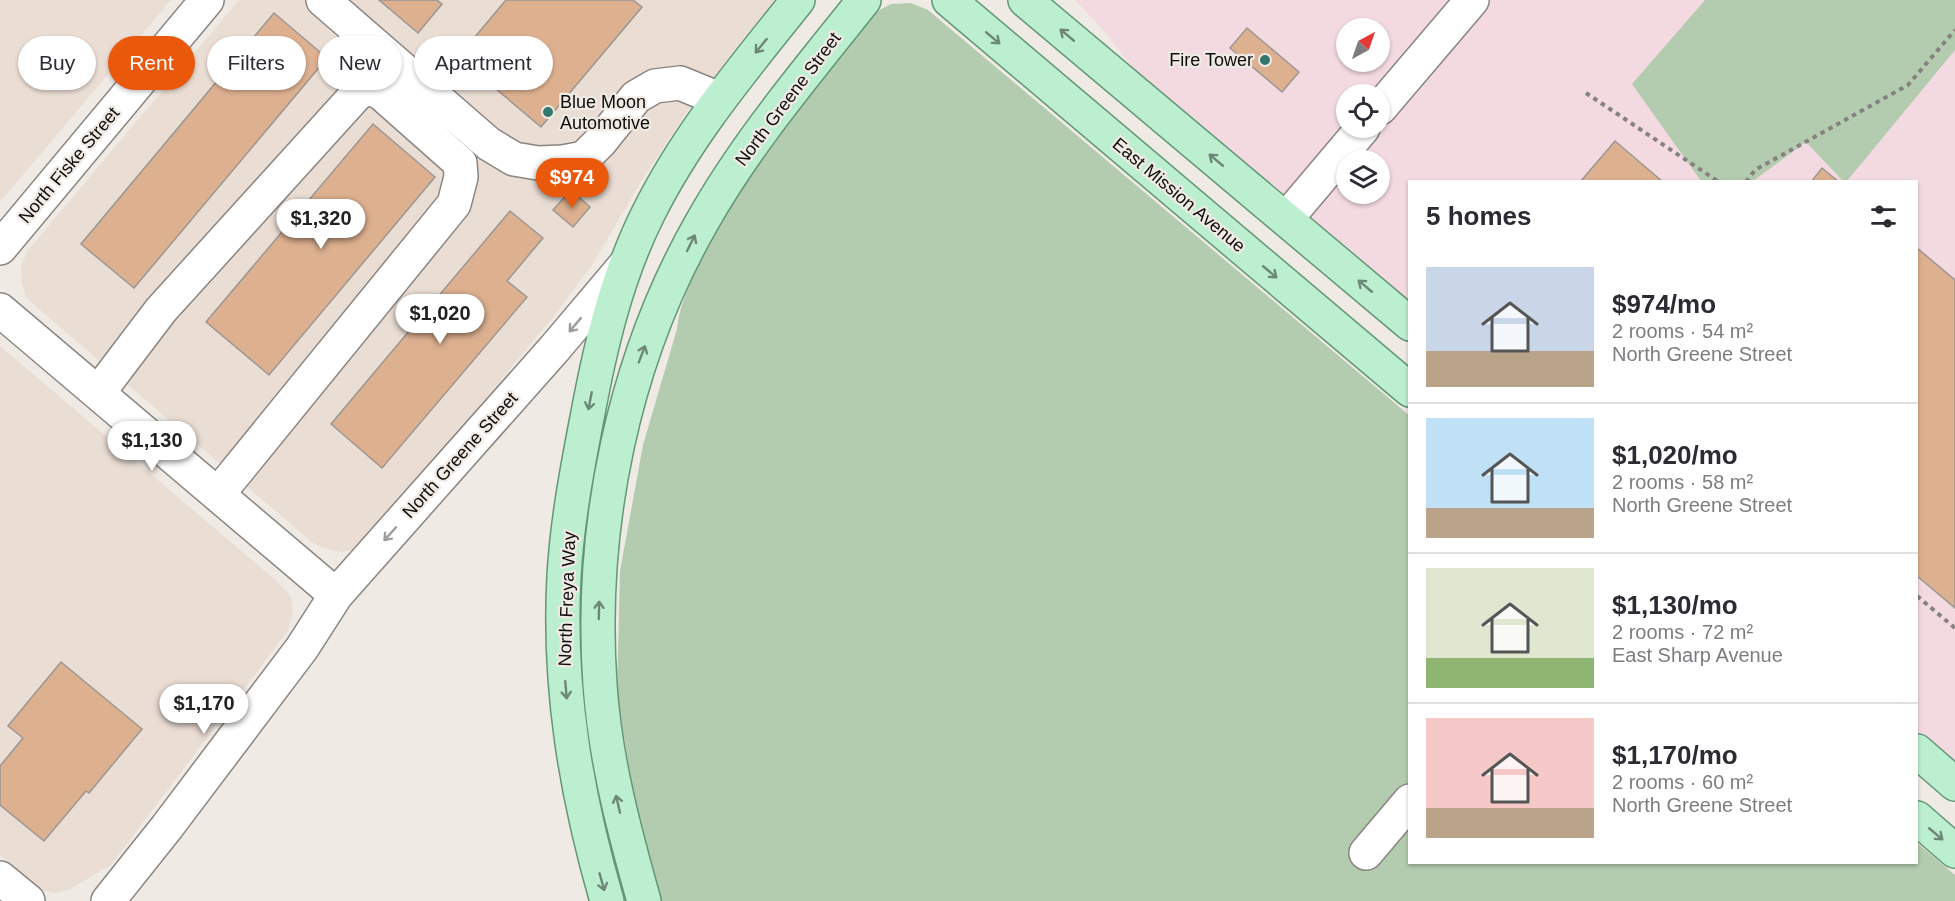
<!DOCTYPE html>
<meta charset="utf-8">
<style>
body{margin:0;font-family:Helvetica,sans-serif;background:#f2f2f3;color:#2b2b33;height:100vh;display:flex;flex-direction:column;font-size:22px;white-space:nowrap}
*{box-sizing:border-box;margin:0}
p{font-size:20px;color:#7c7c81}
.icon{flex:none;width:33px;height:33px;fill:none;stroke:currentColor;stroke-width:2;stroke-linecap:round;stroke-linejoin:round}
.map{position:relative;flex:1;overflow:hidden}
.details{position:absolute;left:1408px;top:180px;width:510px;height:684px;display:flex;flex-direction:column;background:#fff;border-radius:0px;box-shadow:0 2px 4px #0004}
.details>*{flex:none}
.guide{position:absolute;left:18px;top:36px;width:570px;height:54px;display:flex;gap:12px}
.needle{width:39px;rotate:40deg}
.buttons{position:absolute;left:1336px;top:18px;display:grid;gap:12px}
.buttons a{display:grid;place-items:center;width:54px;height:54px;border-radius:50%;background:#fff;box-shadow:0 2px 4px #0004;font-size:30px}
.price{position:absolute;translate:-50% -51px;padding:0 14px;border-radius:21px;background:#fff;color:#222;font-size:20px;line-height:39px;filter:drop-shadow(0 2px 3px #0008)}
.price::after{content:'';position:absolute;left:50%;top:36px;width:18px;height:14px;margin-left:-9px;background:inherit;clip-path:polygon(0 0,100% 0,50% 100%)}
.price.current{background:#ea580c;color:#fff}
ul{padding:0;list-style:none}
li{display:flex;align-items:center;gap:18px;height:150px;padding:0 18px}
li+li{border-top:2px solid #e1e1e2}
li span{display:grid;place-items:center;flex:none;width:168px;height:120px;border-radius:0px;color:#555}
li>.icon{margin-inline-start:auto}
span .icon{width:72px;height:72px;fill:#fffc;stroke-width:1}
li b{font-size:26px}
h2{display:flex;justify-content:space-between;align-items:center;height:72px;padding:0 18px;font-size:26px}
.pill{padding:0 21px;border-radius:27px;background:#fff;box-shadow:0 2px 4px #0004;font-size:21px;line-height:54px}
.pill.current{background:#ea580c;color:#fff}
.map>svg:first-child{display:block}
.built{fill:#eaddd4}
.education{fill:#f3dae1;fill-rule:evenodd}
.green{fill:#b3cbae}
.building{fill:#ddb090;stroke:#9c9793;stroke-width:1.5}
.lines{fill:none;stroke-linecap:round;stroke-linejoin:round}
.minor-casing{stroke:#8a8581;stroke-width:36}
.major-casing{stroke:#629776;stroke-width:36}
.path{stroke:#86827f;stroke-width:4;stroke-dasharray:4.5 4.5;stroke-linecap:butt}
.minor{stroke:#fff;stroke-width:33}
.major{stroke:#bceed0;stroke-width:33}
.oneway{stroke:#6e8877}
.oneway2{stroke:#9f9e9d}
.poi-dot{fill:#33786d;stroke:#f0eae5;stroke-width:2}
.labels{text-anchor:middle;stroke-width:4.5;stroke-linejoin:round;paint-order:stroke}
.poi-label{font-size:18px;fill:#0e0c0b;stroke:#f0eae5;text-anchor:end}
.street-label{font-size:18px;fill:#0e0c0b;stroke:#f0eae5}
</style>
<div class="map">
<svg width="1955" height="901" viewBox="0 0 1955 901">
<rect width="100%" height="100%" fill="#f0eae5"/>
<path class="built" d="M0,0h171l-171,202z
M239,0h535l-85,109 -47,71 -50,85 -37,50 -186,223 -11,9 -15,5 -13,-2 -17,-7 -273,-233 -14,-13 -4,-13 -1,-19 8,-16z
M0,346l279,237 12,14 2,18 -6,17 -176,233 -41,24 -14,4 -13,-2 -43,-36z"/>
<path class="education" d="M1075,0h880v762l-38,-32v-548h-507v120l-277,-234 -28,-36zM1347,28h33v34h-33zM1347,94h33v34h-33zM1347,160h33v34h-33z"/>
<path class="green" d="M1705,0h250v50l-108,131h-4l-37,-39 -53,39h-52l-69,-97z
M911,3l17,7 482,406v446h507v-19l38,32v26h-1295l-25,-96 -18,-113 3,-121 23,-126 34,-116c2,-21 10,-38 18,-57 40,-98 113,-177 179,-259l17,-9z"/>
<path class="building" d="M379,0h58l5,4 -24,29z
M506,0h127l9,7 -101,120 -83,-70z
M274,13l53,45 -193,230 -53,-44z
M1247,28l52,44 -17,20 -52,-44z
M373,124l62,53 -166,198 -63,-53z
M1615,141l48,41h-83z
M1822,168l17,14h-28z
M571,190l19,17 -17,20 -20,-17z
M510,211l33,27 -36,43 20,16 -145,171 -51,-44z
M1917,248l38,32v328l-38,-32z
M61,662l81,67 -53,64 -3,-2 -42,50 -44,-36v-39l23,-28 -15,-12z"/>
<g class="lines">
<defs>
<path id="minor" d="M323,0l166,144 25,15 24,4 25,-1 21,-4 17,-17 35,-44 19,-11 25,-3 39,16
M1380,108l92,-108
M1286,219l77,-91
M0,248l207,-248
M0,310l336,285
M98,393l63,-83 195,-215 11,-8 14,6 79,70 1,14 -7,27 -236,290
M1366,853l44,-52
M0,878l28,23
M108,901l59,-74 135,-179 34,-53 219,-247 71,-84"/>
<path id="major" d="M949,0l461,390
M1025,0l385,324
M1917,751l38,33
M1917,818l38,33
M607,901c-31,-107 -49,-213 -43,-325 3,-53 13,-106 23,-158 13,-70 29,-140 61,-204 39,-79 95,-145 150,-214
M644,901c-20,-71 -39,-142 -44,-216 -11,-158 23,-325 102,-463 45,-80 105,-150 162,-222"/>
</defs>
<use href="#minor" class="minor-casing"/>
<use href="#major" class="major-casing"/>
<path class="path" d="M1586,93l133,89
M1746,182l9,-12 153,-85 47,-55
M1917,596l38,32"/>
<use href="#minor" class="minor"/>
<use href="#major" class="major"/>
</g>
<defs><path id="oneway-shaft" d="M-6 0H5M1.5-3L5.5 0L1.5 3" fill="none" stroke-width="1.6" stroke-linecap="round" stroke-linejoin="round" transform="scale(1.5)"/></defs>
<g class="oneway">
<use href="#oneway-shaft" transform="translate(1067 35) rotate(-140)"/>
<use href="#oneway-shaft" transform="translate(993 38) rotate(40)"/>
<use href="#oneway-shaft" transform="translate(761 46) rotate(129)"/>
<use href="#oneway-shaft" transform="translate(1216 160) rotate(-140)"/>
<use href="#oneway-shaft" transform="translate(691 243) rotate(-64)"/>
<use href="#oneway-shaft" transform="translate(1270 272) rotate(40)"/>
<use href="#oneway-shaft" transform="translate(1365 286) rotate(-140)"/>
<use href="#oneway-shaft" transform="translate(642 354) rotate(-69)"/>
<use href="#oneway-shaft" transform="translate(590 401) rotate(101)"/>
<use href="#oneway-shaft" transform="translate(599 610) rotate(-89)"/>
<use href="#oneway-shaft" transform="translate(566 690) rotate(85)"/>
<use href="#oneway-shaft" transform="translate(618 804) rotate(-103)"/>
<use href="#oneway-shaft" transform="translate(1936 834) rotate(40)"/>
<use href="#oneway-shaft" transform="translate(602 882) rotate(74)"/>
</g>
<g class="oneway2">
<use href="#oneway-shaft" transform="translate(575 325) rotate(130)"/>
<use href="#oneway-shaft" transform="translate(390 534) rotate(132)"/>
</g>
<g class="poi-dot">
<circle cx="1265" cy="60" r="6"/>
<circle cx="548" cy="112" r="6"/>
</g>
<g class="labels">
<g class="poi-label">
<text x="1253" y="66">Fire Tower</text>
<text x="560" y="108" text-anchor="start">Blue Moon<tspan x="560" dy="21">Automotive</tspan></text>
</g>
<g class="street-label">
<text transform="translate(788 99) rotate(-53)" y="6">North Greene Street</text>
<text transform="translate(69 165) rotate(-50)" y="6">North Fiske Street</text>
<text transform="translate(1179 195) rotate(40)" y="6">East Mission Avenue</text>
<text transform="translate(460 455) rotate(-48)" y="6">North Greene Street</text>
<text transform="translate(567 599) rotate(-88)" y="6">North Freya Way</text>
</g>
</g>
</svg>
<div class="buttons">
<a><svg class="needle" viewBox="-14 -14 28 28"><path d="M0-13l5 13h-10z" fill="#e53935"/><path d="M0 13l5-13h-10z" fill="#7c7c81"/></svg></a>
<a><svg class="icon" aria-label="locate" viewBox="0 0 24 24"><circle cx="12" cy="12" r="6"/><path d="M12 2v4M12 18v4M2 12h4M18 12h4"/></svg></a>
<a><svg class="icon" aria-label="layers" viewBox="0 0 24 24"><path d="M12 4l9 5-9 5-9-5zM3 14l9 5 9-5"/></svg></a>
</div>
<b class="price current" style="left:572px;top:209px">$974</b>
<b class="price" style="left:321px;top:250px">$1,320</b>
<b class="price" style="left:440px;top:345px">$1,020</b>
<b class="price" style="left:152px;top:472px">$1,130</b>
<b class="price" style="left:204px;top:735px">$1,170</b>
<div class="guide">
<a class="pill">Buy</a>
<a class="pill current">Rent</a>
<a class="pill">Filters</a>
<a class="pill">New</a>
<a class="pill">Apartment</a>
</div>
<section class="details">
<h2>5 homes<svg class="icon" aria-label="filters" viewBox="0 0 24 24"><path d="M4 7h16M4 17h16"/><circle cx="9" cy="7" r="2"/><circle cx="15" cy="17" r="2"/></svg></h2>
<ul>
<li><span style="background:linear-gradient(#c9d6e8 70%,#b9a48a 0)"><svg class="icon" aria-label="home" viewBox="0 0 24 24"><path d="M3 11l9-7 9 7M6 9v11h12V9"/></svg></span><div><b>$974/mo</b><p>2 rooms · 54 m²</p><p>North Greene Street</p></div></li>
<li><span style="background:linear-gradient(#bfe0f5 75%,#b9a48a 0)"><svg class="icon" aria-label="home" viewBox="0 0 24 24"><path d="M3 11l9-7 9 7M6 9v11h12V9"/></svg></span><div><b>$1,020/mo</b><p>2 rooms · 58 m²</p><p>North Greene Street</p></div></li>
<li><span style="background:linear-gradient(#dfe7d0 75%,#8fb573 0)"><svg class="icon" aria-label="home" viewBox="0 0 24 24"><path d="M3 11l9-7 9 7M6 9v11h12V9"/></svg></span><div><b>$1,130/mo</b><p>2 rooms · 72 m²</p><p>East Sharp Avenue</p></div></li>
<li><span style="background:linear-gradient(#f6c9c9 75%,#b9a48a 0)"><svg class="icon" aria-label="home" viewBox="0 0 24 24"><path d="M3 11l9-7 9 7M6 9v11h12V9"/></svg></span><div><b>$1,170/mo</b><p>2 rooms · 60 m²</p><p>North Greene Street</p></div></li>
</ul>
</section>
</div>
